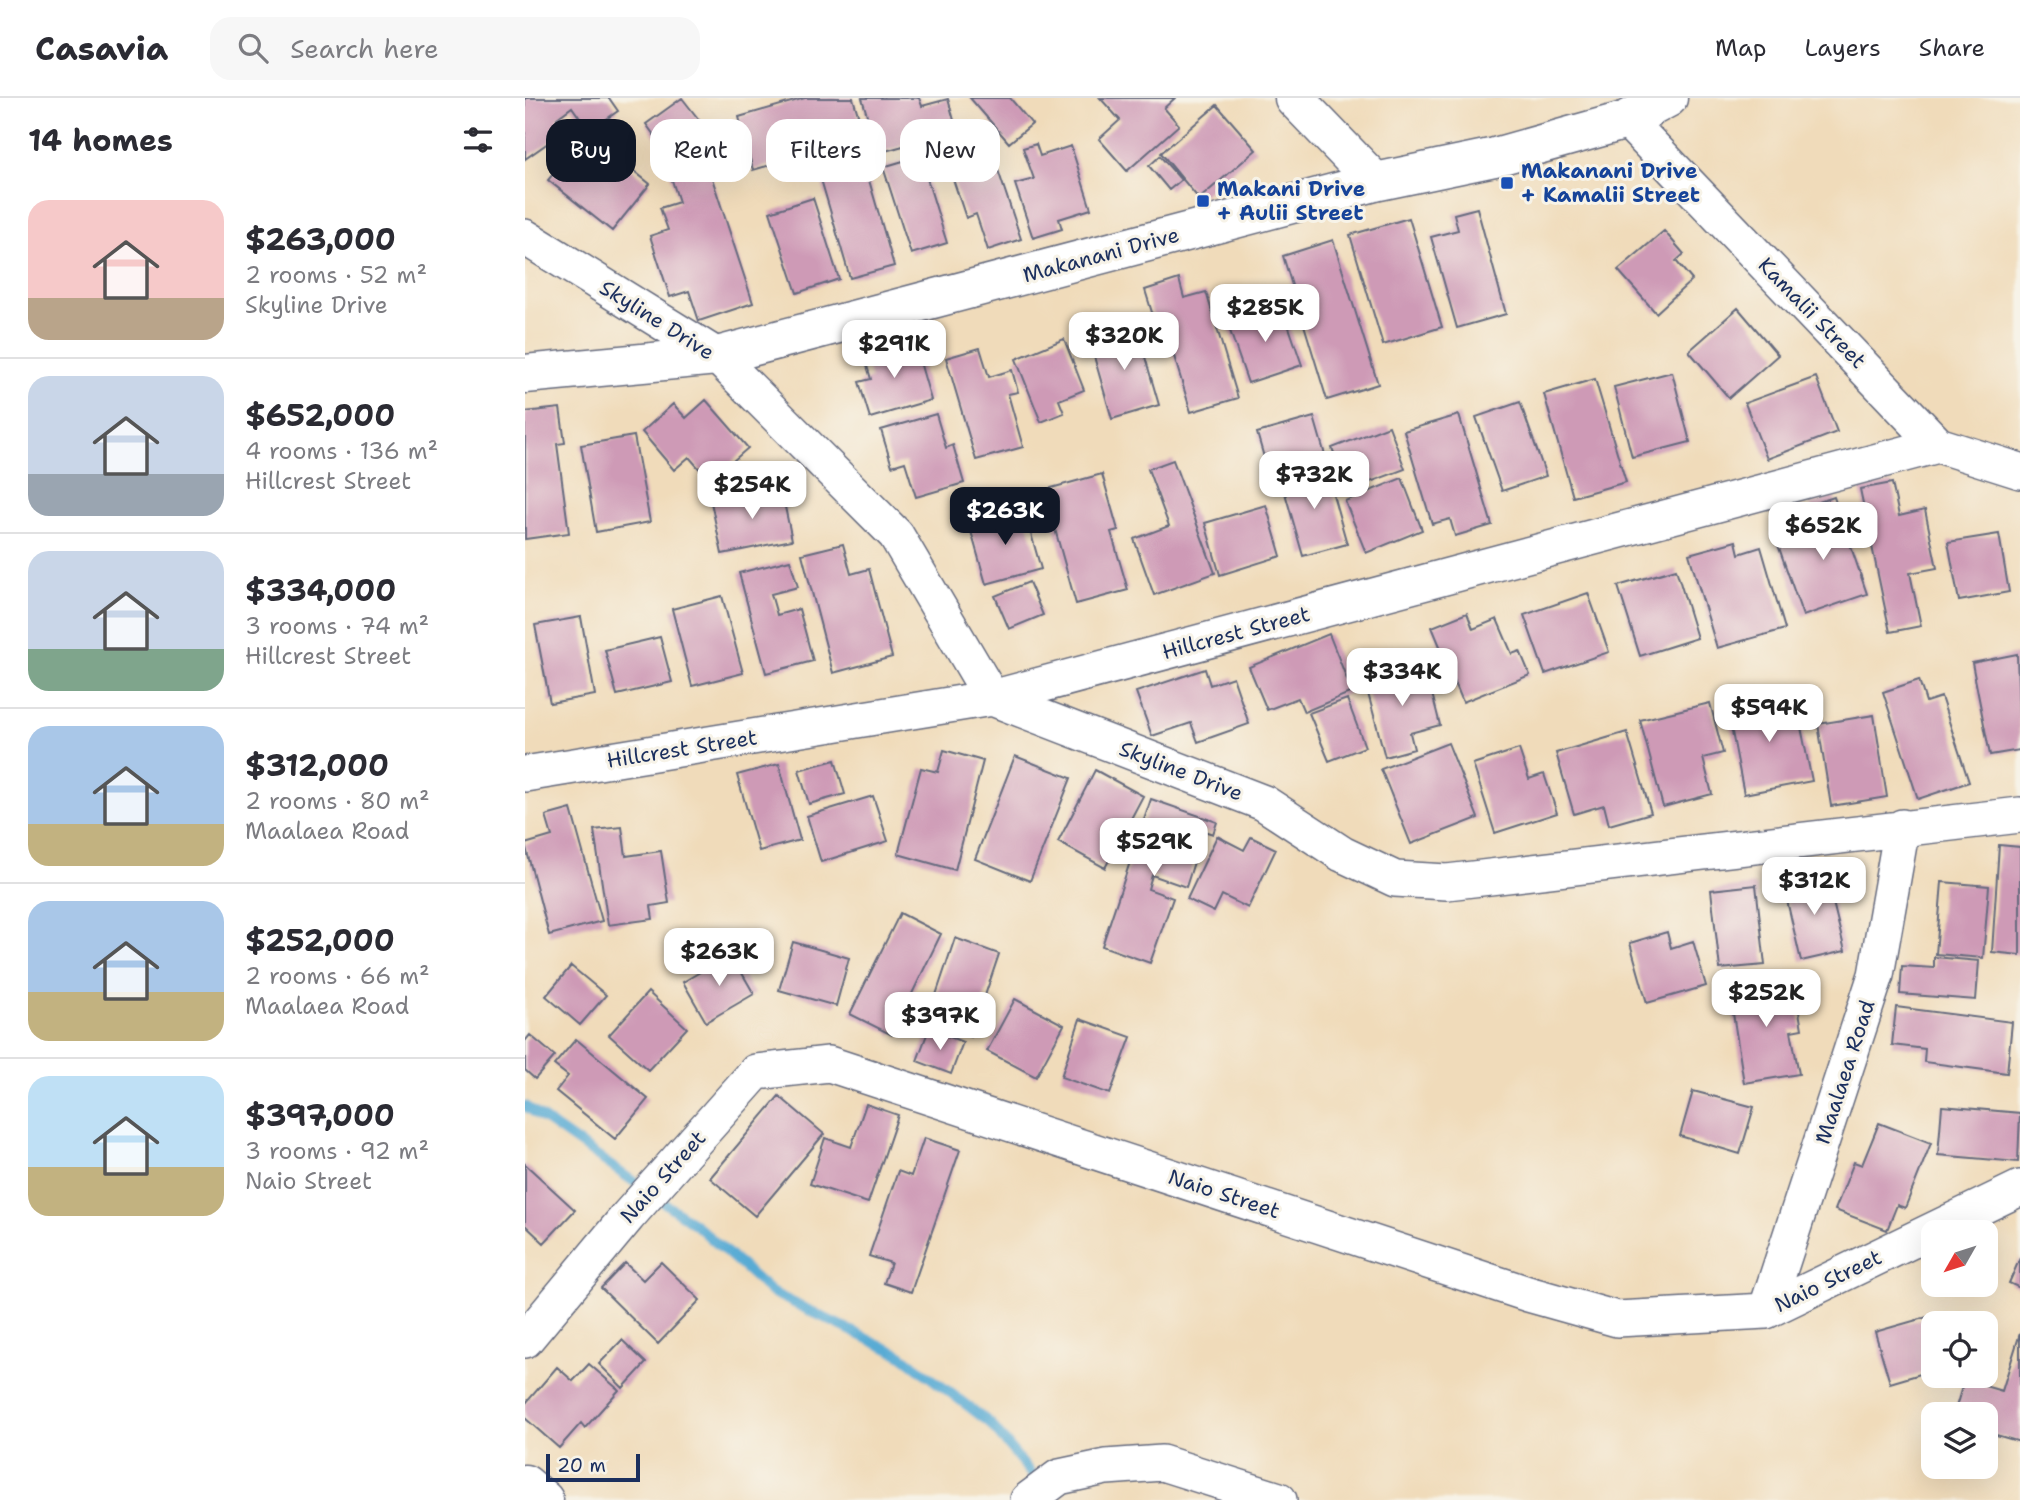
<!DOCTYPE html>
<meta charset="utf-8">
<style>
body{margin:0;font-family:"Shantell Sans",sans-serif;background:#f7f7f7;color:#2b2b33;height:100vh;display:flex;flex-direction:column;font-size:26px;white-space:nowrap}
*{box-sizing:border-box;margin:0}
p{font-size:23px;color:#7c7c81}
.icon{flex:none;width:38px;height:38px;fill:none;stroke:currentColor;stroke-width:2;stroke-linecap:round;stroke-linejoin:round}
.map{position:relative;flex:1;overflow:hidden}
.drawer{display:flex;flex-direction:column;background:#fff;width:525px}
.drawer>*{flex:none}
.hud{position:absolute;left:21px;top:21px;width:665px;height:63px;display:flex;gap:14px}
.needle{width:46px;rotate:231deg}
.tools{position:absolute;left:1396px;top:1122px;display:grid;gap:14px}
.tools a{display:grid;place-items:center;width:77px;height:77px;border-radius:14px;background:#fff;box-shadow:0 7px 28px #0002;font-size:35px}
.scale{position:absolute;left:21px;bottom:18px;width:94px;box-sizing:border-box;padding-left:7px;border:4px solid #1b2f5e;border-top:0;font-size:19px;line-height:24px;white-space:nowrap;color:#1b2f5e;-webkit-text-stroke:5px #f7f3e8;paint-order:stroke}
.price{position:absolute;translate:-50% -60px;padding:0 16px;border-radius:14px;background:#fff;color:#222;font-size:23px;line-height:46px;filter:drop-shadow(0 2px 4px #0008)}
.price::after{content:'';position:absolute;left:50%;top:42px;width:21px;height:16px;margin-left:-10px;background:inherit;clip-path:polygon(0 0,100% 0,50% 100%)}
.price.active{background:#111827;color:#fff}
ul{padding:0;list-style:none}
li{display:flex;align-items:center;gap:21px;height:175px;padding:0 28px}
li+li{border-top:2px solid #e1e1e2}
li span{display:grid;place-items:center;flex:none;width:196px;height:140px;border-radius:21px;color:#555}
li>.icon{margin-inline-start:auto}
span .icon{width:84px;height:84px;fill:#fffc;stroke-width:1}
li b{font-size:30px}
h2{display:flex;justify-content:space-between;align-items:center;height:84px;padding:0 28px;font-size:30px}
.pill{padding:0 24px;border-radius:21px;background:#fff;box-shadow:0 7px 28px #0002;font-size:24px;line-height:63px}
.pill.active{background:#111827;color:#fff}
header{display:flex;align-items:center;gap:42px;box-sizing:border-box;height:98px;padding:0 35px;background:#fff;border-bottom:2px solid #e1e1e2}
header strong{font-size:33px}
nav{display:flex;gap:38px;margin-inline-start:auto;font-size:24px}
.search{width:490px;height:63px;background:#f7f7f7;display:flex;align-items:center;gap:18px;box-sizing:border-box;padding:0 24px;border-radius:21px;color:#7c7c81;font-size:26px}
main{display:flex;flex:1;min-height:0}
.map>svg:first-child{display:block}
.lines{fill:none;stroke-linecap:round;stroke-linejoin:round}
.stream{stroke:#58abd4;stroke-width:10}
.building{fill:#ce9ab6}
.minor-casing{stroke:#666b7e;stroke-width:38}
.tertiary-casing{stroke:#666b7e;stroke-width:41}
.minor{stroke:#fff;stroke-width:35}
.tertiary{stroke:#fff;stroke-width:38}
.transit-dot{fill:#1a4fb4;stroke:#f7f3e8;stroke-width:2.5}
.labels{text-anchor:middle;stroke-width:6;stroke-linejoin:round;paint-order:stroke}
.transit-label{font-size:21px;font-weight:bold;fill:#164399;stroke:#f7f3e8;text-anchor:start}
.street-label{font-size:21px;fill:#1b2f5e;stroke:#f7f3e8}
</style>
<header>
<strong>Casavia</strong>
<div class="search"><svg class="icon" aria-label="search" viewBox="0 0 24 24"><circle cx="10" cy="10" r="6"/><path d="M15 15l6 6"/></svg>Search here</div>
<nav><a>Map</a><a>Layers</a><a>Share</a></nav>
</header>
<main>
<section class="drawer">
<h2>14 homes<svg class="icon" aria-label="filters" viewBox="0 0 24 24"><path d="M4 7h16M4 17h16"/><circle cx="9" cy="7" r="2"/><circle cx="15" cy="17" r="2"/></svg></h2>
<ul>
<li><span style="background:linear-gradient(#f6c9c9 70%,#b9a48a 0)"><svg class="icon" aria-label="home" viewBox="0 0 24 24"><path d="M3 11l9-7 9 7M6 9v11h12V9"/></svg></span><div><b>$263,000</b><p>2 rooms · 52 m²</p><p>Skyline Drive</p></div></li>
<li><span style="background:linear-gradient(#c9d6e8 70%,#9aa5b1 0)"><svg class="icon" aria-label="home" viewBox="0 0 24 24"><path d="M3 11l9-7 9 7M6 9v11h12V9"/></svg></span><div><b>$652,000</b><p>4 rooms · 136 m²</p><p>Hillcrest Street</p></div></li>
<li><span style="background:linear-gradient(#c9d6e8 70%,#7fa58c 0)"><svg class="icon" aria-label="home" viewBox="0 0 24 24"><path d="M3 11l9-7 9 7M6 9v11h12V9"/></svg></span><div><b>$334,000</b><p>3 rooms · 74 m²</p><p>Hillcrest Street</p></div></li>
<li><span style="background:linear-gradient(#a9c7e8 70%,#c2b280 0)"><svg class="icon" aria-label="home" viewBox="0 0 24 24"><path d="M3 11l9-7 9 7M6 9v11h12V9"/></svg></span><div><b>$312,000</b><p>2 rooms · 80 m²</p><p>Maalaea Road</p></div></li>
<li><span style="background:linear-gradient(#a9c7e8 65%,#c2b280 0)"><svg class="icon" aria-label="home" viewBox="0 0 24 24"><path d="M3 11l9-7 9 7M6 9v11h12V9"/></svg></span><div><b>$252,000</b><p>2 rooms · 66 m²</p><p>Maalaea Road</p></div></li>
<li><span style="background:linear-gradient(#bfe0f5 65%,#c2b280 0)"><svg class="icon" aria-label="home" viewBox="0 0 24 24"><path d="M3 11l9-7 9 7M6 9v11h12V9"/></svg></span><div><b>$397,000</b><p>3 rooms · 92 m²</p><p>Naio Street</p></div></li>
</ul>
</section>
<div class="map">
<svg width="1495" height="1402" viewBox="0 0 1495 1402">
<rect width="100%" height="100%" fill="#f7f3e8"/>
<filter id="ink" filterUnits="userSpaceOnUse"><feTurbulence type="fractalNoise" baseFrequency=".0143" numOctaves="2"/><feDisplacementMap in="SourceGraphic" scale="14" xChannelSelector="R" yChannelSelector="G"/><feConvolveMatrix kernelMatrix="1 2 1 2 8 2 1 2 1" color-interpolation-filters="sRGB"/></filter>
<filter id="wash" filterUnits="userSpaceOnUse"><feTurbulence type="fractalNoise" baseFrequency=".00686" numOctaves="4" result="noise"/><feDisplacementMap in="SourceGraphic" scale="28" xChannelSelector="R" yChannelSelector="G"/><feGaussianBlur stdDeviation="1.57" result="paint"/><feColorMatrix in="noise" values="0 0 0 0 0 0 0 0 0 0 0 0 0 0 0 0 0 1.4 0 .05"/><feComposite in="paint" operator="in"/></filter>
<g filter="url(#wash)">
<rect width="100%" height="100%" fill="#f0dbba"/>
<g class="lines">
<path class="stream" d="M0,1008l171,119 75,67 130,63 89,68 49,61"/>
</g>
<g id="blocks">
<path class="building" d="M0,0h84l9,13 -29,20 -17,-24 -15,11 8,13 -40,28z
M157,0l25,32 -37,27 -24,-33z
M280,0h48l12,40 -112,32 -14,-53z
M337,0h57l3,8 26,-7 9,32 -79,22z
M445,0h40l22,26 -23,19z
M575,0h75l-11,10 15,17 -52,46 -28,-32 21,-19z
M692,7l39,45 -57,49 -38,-46z
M62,35l63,51 -38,47 -64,-51z
M511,46l4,12 31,-10 20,63 -32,10 3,10 -29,9 -18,-54 19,-5 -11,-31z
M465,48l31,93 -33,11 -12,-36 -10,4 -19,-57z
M395,58l27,87 -36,11 -28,-87z
M635,58l21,24 -12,10 -20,-24z
M182,65l46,140 -54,18 -10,-30 -19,6 -20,-61 18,-6 -8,-22 19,-6 -9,-28z
M339,65l30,103 -44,12 -30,-102z
M288,100l26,81 -42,14 -27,-81z
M952,110l29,106 -49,14 -26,-91 27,-7 -4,-16z
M884,120l33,109 -59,18 -33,-110z
M1139,133l20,23 -8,7 16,19 -36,33 -38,-43z
M808,142l45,144 -51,16 -44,-144z
M654,181l5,19 22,-6 32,106 -47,14 -28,-92 -8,2 -10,-32z
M756,206l21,61 -54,18 -21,-61z
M1213,210l40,47 -49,43 -40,-47z
M611,228l23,79 -47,14 -23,-80z
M539,241l20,51 -25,10 5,13 -23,9 -25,-63z
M389,243l17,59 -61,18 -11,-36 12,-3 -7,-23z
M455,250l9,29 23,-7 6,22 -10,2 15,53 -47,13 -30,-102z
M1147,274l18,70 -58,15 -18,-70z
M1291,279l21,55 -70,27 -22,-56z
M1070,281l31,103 -53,15 -29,-103z
M181,302l42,48 -38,33 -21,-24 -15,13 -32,-38 31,-28 13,14z
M995,304l26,74 -44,15 -26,-74z
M35,310l5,35 -8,1 12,89 -44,6v-127z
M411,316l10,34 7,-3 11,38 -48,14 -11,-35 -13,4 -11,-36z
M934,317l33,110 -37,11 -5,-17 -18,5 -28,-93z
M789,319l13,45 -57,16 -13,-45z
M864,328l16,43 -56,21 -17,-42z
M109,338l16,86 -54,10 -15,-87z
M648,362l42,113 -61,22 -20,-56 35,-13 -21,-57z
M800,368l22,78 -44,12 -22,-77z
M577,376l16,56 -7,2 17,58 -52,14 -32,-114z
M877,380l20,52 -56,23 -21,-52z
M1367,385l7,33 26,-6 12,58 -27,5 11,53 -31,6 -30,-143z
M256,390l11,52 -70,14 -11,-52z
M1309,399l33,97 -64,22 -26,-74 41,-14 -8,-23z
M741,407l15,51 -61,19 -15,-52z
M499,411l17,60 -55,15 -17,-60z
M1474,436l10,58 -50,9 -11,-59z
M1211,443l3,13 22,-7 24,82 -68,19 -28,-94z
M318,446l8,30 18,-5 23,88 -59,16 -31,-119z
M265,462l8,27 -27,7 6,21 22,-6 14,52 -47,12 -27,-100z
M1151,471l21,69 -57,18 -22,-70z
M504,484l14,33 -34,14 -14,-33z
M1063,495l21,59 -64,22 -21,-59z
M197,498l21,77 -51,13 -20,-77z
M942,515l6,16 24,-10 15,35 8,-3 10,24 -67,27 -31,-75z
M56,519l14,78 -45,8 -15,-78z
M804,536l23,58 -48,20 -6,-14 -31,12 -18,-43z
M135,539l12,45 -55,13 -12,-45z
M1492,556l3,96 -30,5 -18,-92z
M900,568l15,59 -30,8 4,16 -29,8 -20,-75z
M680,571l5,16 23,-8 16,47 -51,18 -7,-19 -39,13 -16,-44z
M1394,582l7,22 15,-5 28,85 -51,17 -35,-107z
M1269,595l18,88 -68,13 -17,-88z
M822,601l18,48 -36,14 -20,-48z
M1185,605l13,50 -20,5 9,36 -49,13 -23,-87z
M1349,617l13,82 -56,9 -13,-82z
M1102,634l24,81 -42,12 -5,-20 -30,9 -18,-61z
M923,645l30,75 -67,26 -30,-75z
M994,651l10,30 15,-5 13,39 -62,20 -22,-69z
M419,652l39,11 -28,109 -57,-16 23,-86 17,4z
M490,658l56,22 -41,103 -55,-22z
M310,662l10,34 -36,10 -10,-34z
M254,666l21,76 -41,11 -22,-76z
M570,672l48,26 -38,72 -47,-26z
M348,698l15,45 -67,21 -14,-46z
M626,701l66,23 -4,12 -9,-3 -18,56 -34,-12 -4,14 25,9 -23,65 -48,-17z
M46,711l31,112 -53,14 -24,-91 27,-8 -6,-20z
M97,729l4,29 35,-5 8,52 -18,3 2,13 -45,6 -14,-95z
M692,738l27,14 7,-13 25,12 -28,59 -26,-13 -8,17 -27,-13z
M1474,747l21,2v108l-28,-3z
M1301,776l19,77 -44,10 -18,-78z
M1417,784l47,4 -6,72 -47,-4z
M1231,787l9,80 -45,4 -9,-79z
M375,815l41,21 -49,101 -42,-21z
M1142,834l4,16 22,-7 13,45 -59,17 -17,-60z
M430,840l44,16 -28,83 -44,-15z
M268,844l56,16 -13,48 -57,-16z
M206,856l23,40 -48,28 -23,-40z
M1409,859l45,4 -3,39 -76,-6 2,-28 32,2z
M46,868l35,29 -26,30 -34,-29z
M1268,880l9,51 -11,2 8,43 -55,9 -15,-95z
M123,894l39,36 -39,42 -39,-35z
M490,901l49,26 -28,52 -49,-26z
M1371,909l116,15 -5,51 -83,-11 1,-13 -33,-4z
M555,921l51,18 -21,57 -49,-17z
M404,931l34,13 -12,32 -34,-13z
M5,937l25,21 -20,23 -10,-9v-29z
M51,941l72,60 -33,40 -59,-48 12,-15 -14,-11z
M1168,993l61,16 -14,47 -60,-18z
M254,998l45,38 -69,82 -45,-38z
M341,1006l32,11 -30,88 -58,-19 15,-46 26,9z
M1417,1008l78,7 -2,49 -80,-7z
M1354,1025l52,20 -26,65 -8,-3 -10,25 -52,-20 19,-48 8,3z
M399,1040l36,12 -49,142 -27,-9 7,-20 -22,-7 29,-85 13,5z
M0,1066l50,46 -31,33 -19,-18z
M1495,1160v30l-11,-5z
M136,1164l39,38 -42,44 -57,-56 24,-25 18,17z
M1409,1217v55l-44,13 -15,-51z
M1495,1235v109l-34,-10v-18h-32l10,-34 38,11z
M97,1242l24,23 -23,25 -24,-24z
M64,1266l30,26 -34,38 -4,-5 -22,25 -34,-30v-14l32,-37 16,14z"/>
</g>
</g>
<g filter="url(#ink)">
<use href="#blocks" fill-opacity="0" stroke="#666b7e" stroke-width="2"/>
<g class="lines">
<defs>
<path id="minor" d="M1102,22l311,325 82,26
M0,139l192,119 179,179 96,163 272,105 78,51 53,25 52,3 573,-67
M0,676l467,-76 946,-253
M1241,1213l110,-336 26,-148
M0,1242l103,-124 128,-144 73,-8 699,230 89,25 149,-8 254,-123
M503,1402l31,-23 47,-10 56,-4 117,37"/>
<path id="tertiary" d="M769,0l81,84
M0,276l192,-18 658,-174 120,-25 132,-37 41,-22
M0,1386l19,16"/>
</defs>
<use href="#minor" class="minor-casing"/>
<use href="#tertiary" class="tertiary-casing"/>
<use href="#minor" class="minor"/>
<use href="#tertiary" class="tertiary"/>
</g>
</g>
<g class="transit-dot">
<rect x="975" y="78" width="14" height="14" rx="3.5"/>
<rect x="671" y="96" width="14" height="14" rx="3.5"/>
</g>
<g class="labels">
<g class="transit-label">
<text x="996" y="80">Makanani Drive<tspan x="996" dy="24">+ Kamalii Street</tspan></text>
<text x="692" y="98">Makani Drive<tspan x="692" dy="24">+ Aulii Street</tspan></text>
</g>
<g class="street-label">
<text transform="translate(576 157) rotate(-15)" y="7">Makanani Drive</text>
<text transform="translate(1287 215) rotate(46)" y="7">Kamalii Street</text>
<text transform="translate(132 222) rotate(32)" y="7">Skyline Drive</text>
<text transform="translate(711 535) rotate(-15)" y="7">Hillcrest Street</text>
<text transform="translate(157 651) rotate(-9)" y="7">Hillcrest Street</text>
<text transform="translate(656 673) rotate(21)" y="7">Skyline Drive</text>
<text transform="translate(1320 974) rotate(-72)" y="7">Maalaea Road</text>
<text transform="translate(138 1079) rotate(-48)" y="7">Naio Street</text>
<text transform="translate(699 1096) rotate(18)" y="7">Naio Street</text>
<text transform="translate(1303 1183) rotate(-26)" y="7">Naio Street</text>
</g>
</g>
</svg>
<div class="tools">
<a><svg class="needle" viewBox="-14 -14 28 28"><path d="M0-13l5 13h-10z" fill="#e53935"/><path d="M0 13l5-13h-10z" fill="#7c7c81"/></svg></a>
<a><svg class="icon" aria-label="locate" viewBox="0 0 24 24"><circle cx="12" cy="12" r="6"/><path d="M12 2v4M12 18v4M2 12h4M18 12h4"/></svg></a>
<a><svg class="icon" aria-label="layers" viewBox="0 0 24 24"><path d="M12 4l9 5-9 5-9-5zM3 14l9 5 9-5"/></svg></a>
</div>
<div class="scale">20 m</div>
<b class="price" style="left:740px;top:246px">$285K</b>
<b class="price" style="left:599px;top:274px">$320K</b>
<b class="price" style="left:369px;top:282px">$291K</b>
<b class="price" style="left:789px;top:413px">$732K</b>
<b class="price" style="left:227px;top:423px">$254K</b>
<b class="price active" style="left:480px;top:449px">$263K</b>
<b class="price" style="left:1298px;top:464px">$652K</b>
<b class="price" style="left:877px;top:610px">$334K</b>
<b class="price" style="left:1244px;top:646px">$594K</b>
<b class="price" style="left:629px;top:780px">$529K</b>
<b class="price" style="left:1289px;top:819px">$312K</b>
<b class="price" style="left:194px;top:890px">$263K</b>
<b class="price" style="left:1241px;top:931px">$252K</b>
<b class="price" style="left:415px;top:954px">$397K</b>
<div class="hud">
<a class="pill active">Buy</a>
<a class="pill">Rent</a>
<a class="pill">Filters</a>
<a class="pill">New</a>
</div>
</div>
</main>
